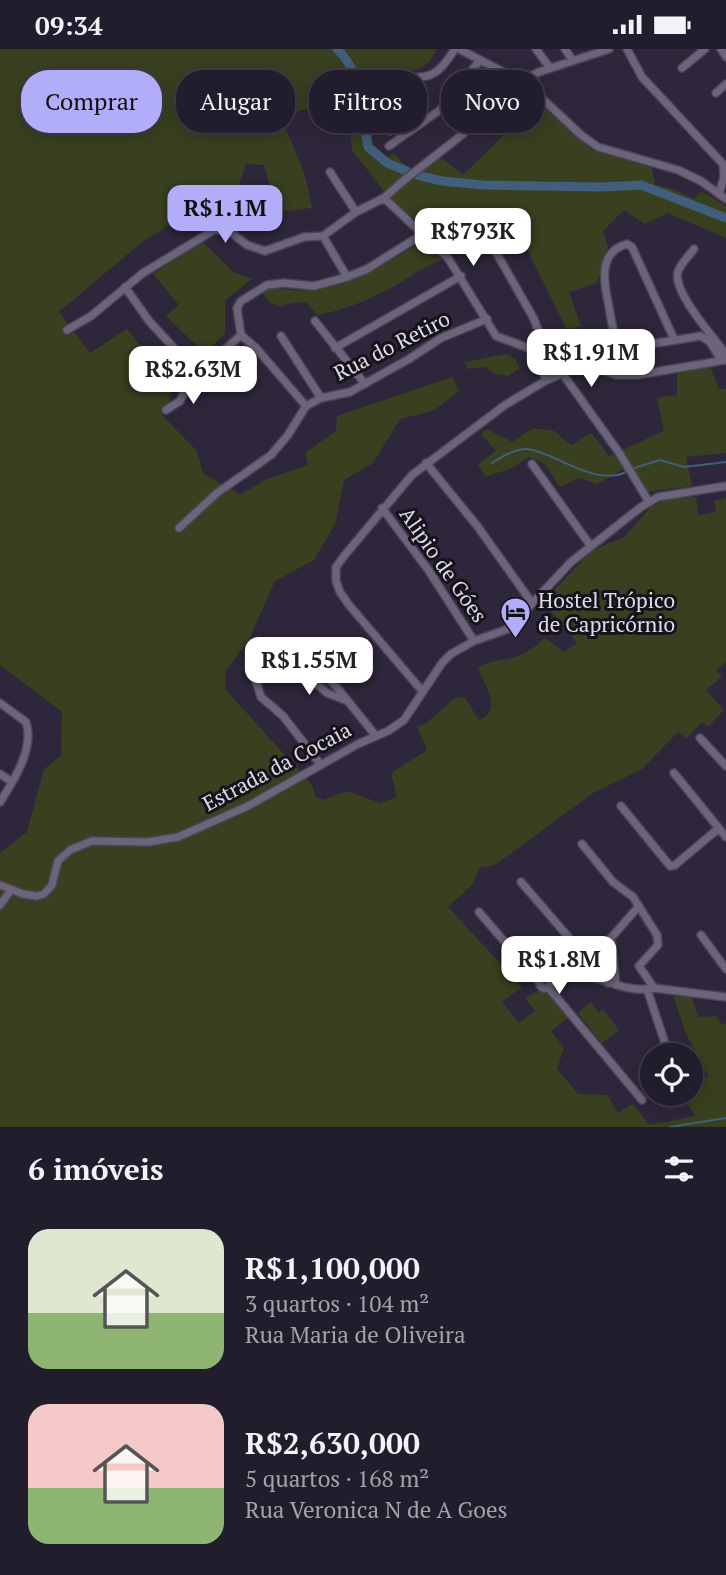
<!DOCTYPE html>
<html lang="pt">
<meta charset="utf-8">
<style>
body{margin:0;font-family:"PT Serif",serif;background:#2e2a38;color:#f1f3f6;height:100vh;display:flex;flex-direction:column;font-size:26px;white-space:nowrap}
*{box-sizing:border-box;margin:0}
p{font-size:23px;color:#a2a2a9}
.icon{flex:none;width:38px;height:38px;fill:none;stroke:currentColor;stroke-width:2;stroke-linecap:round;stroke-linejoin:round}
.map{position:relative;height:1078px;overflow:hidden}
.details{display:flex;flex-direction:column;background:#221d2c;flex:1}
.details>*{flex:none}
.top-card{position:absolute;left:21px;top:21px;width:684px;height:63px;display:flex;gap:14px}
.buttons{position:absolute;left:640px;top:994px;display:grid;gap:14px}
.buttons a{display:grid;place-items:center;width:63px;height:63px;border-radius:50%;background:#221d2c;box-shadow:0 4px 18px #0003,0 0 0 2px #3f3b48;font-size:35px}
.price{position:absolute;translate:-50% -60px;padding:0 16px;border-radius:14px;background:#fff;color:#222;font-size:23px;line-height:46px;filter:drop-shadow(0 2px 4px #0008)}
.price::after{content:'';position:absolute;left:50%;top:42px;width:21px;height:16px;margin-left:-10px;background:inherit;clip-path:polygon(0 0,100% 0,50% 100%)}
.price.on{background:#b2adf9;color:#111}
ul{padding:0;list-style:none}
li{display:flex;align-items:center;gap:21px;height:175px;padding:0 28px}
li span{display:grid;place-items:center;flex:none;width:196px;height:140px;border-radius:21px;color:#555}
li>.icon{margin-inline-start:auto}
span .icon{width:84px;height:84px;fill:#fffc;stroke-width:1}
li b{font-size:30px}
h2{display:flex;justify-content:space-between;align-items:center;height:84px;padding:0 28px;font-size:30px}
.pill{padding:0 24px;border-radius:28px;background:#221d2c;box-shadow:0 4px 18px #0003,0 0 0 2px #3f3b48;font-size:24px;line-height:63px}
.pill.on{background:#b2adf9;color:#111}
.status{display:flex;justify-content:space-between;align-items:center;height:49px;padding:0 35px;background:#221d2c;direction:ltr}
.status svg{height:19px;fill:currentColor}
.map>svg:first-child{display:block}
.green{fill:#384020}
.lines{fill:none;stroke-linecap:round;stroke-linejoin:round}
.stream{stroke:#415e7d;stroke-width:2}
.river{stroke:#415e7d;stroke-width:9}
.minor-casing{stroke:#4b4456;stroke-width:10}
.minor{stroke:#6c647b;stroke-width:7}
.labels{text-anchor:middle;stroke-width:6;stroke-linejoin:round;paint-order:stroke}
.street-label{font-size:21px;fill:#e0dbe9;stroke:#15121b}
.poi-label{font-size:21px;fill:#e0dbe9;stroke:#15121b;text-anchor:start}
</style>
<div class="status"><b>09:34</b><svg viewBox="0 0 49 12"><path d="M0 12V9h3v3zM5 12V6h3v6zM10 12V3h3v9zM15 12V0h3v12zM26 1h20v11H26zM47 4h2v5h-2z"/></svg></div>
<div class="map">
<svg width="726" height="1078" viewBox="0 0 726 1078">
<rect width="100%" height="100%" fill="#2e273b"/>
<path class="green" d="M0,0h437c-3,4 -6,11 -9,14 -10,10 -49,16 -65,23l10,58 14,13 7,-4 21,24 25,-20 23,18 74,-73 55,48 60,18 3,17 18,4 21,10 7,-8 25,15v32l-58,-25 -23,11 -21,-14 -21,21 5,16 -11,36 -28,9 12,34 -14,4 -57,-115 -67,26 -53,-42 -38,-49 -6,-54 -65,21 24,58 7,33 -35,4 -13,-47 -18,-1 -11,31 -32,10 -61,37 -83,70 31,41 37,-24 45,56 -2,16 -9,13 36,37 6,22 37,22 27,-16 41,-14 -3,-12 31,-22 1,-15 115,-39 7,14 -26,20 -33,8 -27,44 -29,17 -9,44 -21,36 -39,21 -27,61 -22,28 -1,19 87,96 3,11 8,4 24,-9 33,12 17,-6 -6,-24 36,-23 -10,-24 8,-2 31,-27 9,1 14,22c24,-9 6,-34 -1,-52 11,-8 26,-7 38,-11 12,-4 20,-11 29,-19l19,14 13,-9 -34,-41 48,-51 33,-14 27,-30 16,-8 29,-2 2,18 18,-3 -2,-11 12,-3v164l-10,8 6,7 -16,13 18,20 -16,17 -6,-5 -16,17 -8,-7 -36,37 -49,24 -98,72 -16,3 -6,16 -25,23 74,80 -20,15 17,21 16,-12 -10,-13 12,-7 13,2 19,24 -18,14 13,17 -7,21 21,25 29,1 11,18 15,-9 16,21 47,-9 -16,-22h11v-9l17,-9 -21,-40 -14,-40 19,1 6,20 19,-1 3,7 6,1v103h-726v-274l27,-21 17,-63 17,-13 1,-44 -62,-47z
M202,192l31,31 19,7 -27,21v33l-20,21 -39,-38 13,-11 -26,-31z
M423,192l18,19c-23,9 -40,24 -62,34 -20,10 -40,17 -62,21l-11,-13 -15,1 -10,4 -12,-5 -7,-11c16,-5 29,1 44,-1 45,-5 79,-26 117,-49z
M506,305l9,5 5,9 -12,8 -12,-2 -11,-7 -17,2 -4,-7z
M710,318l9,22h7v64l-40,4 6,29 -47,6 -14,-27 -34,19 -18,-6 -19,9 -15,-23 -16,-7 -17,11 -27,9 -7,-13 18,-13 -15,-17 6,-5 25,13 21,-14 21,3 17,14 20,-12 18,23 55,-25 -7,-33 20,-3v-23z
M591,953l8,10 4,-3 16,21 -17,13 -24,-30z"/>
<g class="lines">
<path class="stream" d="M492,414c9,-6 24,-15 36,-14 28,4 67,38 98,23
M631,420l29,-9 24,7 42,-5
M670,1078l56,-9"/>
<path class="river" d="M337,0c26,24 25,65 31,98l19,16 20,8
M417,126l25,6 41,4 118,2 40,-2 85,33"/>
<defs>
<path id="minor" d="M459,0l52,27 21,13 49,46 17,12 80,23 23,11 25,18
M536,0l14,19
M565,0l8,12
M627,0l15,28 81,87 1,13 -5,17
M721,0l5,8
M682,19l23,-19
M520,32l19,-9 70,-23
M716,44l10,-9
M390,82l15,-13 -10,-31c9,-11 19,-8 32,-11 13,-3 21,-17 28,-27
M389,97l51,-36 40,-50
M330,123l26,40
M384,149l64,60 48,78 46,17
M323,187l24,41 20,-8 56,-35
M488,189l46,81 6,16 5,46
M694,200c-5,7 -14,15 -16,23 -6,19 36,66 48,82
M125,238l24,34 49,53
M315,272l50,63
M67,281l24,-14 52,-43 71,-43 15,1 18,14 18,6 39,-14 19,-1 33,-24 28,-14 19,-17 60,-47 48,-58
M281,287l40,62
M674,290l-42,-92 -5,-3c-30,8 -23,40 -18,63 2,11 3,22 8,33l8,6 7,1 69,-11 9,6 11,18
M335,299l126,-72
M562,324l58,81 29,48
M306,357l-50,-58 -15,-13 -4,-27 4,-7 26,-16 17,-2 30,3 33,-9
M166,361l14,-9 9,-19 52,-47
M426,414l52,64 54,76
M532,415l58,81
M382,459l47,63 45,70
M179,479l38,-35 54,-38 17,-20 18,-29 15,-8 29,-6 59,-33 32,-21 46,-19
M250,613l11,35 22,19 38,49
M423,643l-74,-87 -9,-13 -4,-11v-14l8,-11 68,-81 93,-70 40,-24 32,-14h15l24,8h21l89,-15
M345,651l-18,-7 -11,-10 -5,-7 1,-6h7l15,14 42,52
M0,654l26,19c9,26 -13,60 -26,80
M700,689l26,28
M674,724l52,64
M0,725l12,8
M621,757l49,60 5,-1 44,-37
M582,795l31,38 20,15 24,38 1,10 -19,21 15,22
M521,833l87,101
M0,836l23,9 14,2 7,-2 8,-9 6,-24 12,-11 22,-9 56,1 30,-5 70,-31 110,-62 30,-13 16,-11 38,-57 9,-9 23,-13 34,-12 63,-67 70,-55 17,-10 68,-11
M0,856l11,-15h2
M479,863l60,70
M701,886l25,34
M539.5 934a5.5 5.5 0 1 1 11 0a5.5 5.5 0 1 1-11 0Z
M549,930c9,-2 18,-6 28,-5 25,3 50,20 77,14l72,9
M616,936l-5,-47 28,-32
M548,938l94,113
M647,940l22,66"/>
</defs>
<use href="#minor" class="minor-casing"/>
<use href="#minor" class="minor"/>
</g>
<defs>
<symbol id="hotel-pin" viewBox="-11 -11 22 30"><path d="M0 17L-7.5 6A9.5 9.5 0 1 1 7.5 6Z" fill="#b2adf9" stroke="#15121b"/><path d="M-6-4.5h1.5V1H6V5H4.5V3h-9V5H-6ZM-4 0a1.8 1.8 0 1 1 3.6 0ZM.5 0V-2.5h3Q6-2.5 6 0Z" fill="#111"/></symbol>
</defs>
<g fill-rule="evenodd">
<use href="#hotel-pin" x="498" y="546" width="35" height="47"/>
</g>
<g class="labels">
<g class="street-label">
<text transform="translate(392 297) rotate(-27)" y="7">Rua do Retiro</text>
<text transform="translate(443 516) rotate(55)" y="7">Alipio de Góes</text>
<text transform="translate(277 718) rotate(-28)" y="7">Estrada da Cocaia</text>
</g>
<g class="poi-label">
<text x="538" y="559">Hostel Trópico<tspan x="538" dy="24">de Capricórnio</tspan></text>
</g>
</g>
</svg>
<div class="buttons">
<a><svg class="icon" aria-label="locate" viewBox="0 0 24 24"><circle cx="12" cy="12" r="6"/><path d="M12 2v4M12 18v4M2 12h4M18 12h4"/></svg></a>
</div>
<b class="price on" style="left:225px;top:196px">R$1.1M</b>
<b class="price" style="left:473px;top:219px">R$793K</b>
<b class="price" style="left:591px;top:340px">R$1.91M</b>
<b class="price" style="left:193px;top:357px">R$2.63M</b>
<b class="price" style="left:309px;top:648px">R$1.55M</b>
<b class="price" style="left:559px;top:947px">R$1.8M</b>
<div class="top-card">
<a class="pill on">Comprar</a>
<a class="pill">Alugar</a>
<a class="pill">Filtros</a>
<a class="pill">Novo</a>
</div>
</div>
<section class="details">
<h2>6 imóveis<svg class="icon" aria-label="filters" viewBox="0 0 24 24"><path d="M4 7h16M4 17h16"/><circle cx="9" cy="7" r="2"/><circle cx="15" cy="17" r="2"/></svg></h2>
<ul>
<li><span style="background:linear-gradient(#dfe7d0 60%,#8fb573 0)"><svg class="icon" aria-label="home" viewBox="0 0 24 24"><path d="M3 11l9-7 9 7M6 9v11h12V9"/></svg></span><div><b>R$1,100,000</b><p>3 quartos · 104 m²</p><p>Rua Maria de Oliveira</p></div></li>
<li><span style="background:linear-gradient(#f6c9c9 60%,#8fb573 0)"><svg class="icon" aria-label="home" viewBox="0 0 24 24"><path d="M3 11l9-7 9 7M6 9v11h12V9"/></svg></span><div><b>R$2,630,000</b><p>5 quartos · 168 m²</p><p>Rua Veronica N de A Goes</p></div></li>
</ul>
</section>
